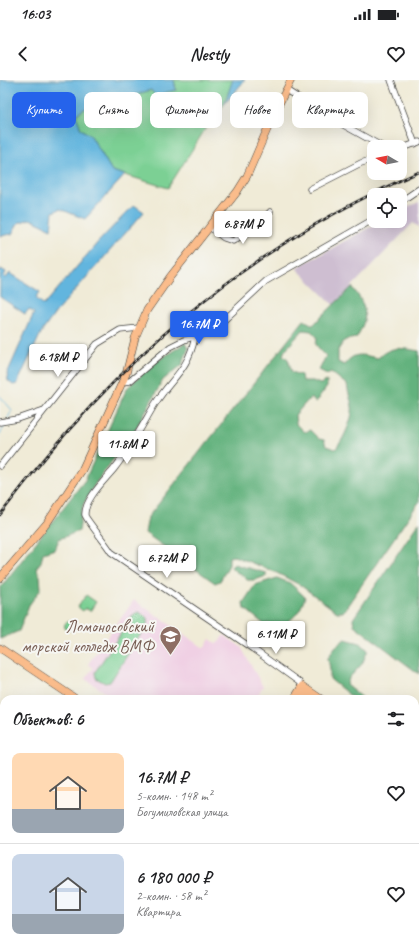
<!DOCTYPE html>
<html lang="ru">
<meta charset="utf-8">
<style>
body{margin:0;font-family:Caveat,sans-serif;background:#f2f2f2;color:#202124;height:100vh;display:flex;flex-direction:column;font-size:15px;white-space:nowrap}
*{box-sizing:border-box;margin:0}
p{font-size:13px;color:#757577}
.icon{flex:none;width:22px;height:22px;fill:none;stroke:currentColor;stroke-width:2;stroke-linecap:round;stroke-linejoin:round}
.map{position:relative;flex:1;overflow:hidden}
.side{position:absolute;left:0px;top:615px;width:419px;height:256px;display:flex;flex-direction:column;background:#fff;border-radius:12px 12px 0 0;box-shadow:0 4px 16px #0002}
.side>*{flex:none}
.guide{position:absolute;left:12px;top:12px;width:395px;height:36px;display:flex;gap:8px}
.needle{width:26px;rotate:280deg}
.fabs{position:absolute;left:367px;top:60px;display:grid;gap:8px}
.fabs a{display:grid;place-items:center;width:40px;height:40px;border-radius:8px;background:#fff;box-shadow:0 4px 16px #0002;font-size:20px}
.price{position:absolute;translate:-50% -34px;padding:0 9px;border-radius:4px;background:#fff;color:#222;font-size:13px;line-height:26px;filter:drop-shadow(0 1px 2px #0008)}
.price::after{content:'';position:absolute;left:50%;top:24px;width:12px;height:9px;margin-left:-6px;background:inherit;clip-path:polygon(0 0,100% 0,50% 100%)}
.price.selected{background:#2563eb;color:#fff}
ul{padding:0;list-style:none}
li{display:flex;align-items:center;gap:12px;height:100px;padding:0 12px}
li+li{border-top:1px solid #e0e0e0}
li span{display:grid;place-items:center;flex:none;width:112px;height:80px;border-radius:8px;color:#555}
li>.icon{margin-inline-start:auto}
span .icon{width:48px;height:48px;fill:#fffc;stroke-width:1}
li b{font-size:17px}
h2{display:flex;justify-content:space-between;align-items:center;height:48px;padding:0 12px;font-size:17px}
.pill{padding:0 14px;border-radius:8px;background:#fff;box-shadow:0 4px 16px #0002;font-size:14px;line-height:36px}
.pill.selected{background:#2563eb;color:#fff}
.status{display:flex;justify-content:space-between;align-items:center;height:28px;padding:0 20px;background:#fff;direction:ltr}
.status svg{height:11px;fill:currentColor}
header{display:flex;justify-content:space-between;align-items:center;height:52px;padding:0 12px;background:#fff;font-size:18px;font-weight:800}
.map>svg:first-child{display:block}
.built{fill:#f0d0e4}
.industrial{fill:#cebed1}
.green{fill:#7bd094;stroke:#4c7658}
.forest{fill:#64b27e;stroke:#40674d;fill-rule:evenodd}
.water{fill:#62b5de;stroke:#3f687d}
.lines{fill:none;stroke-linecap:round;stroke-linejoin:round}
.stream{stroke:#62b5de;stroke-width:1}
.minor-casing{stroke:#3c3b38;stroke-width:7}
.major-casing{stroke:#3c3b38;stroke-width:8}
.minor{stroke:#fff;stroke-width:5.5}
.major{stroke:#fabc8b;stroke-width:7}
.rail-casing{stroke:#1c1c1c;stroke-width:2.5}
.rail{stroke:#f6f6f2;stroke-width:1;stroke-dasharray:3;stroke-linecap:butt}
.labels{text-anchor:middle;stroke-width:4;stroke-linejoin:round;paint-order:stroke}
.education-label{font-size:17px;fill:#785e54;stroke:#f6f6f2;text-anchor:end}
</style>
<div class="status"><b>16:03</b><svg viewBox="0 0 49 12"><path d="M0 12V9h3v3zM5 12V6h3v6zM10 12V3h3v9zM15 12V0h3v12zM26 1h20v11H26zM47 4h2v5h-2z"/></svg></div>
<header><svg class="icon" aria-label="back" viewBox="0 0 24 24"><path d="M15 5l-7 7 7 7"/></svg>Nestly<svg class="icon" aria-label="heart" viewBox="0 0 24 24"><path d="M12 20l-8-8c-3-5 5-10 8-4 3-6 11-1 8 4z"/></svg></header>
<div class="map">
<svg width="419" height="871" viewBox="0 0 419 871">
<rect width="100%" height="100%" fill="#f6f6f2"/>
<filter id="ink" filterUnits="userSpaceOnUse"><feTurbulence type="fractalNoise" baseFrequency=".025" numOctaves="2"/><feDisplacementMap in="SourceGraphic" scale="8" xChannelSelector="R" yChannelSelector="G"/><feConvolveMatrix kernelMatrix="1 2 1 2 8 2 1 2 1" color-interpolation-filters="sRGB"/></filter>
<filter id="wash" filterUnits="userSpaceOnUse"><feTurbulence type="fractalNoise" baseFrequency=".012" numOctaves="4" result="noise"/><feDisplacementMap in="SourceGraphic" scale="16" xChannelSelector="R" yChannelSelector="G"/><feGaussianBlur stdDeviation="0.9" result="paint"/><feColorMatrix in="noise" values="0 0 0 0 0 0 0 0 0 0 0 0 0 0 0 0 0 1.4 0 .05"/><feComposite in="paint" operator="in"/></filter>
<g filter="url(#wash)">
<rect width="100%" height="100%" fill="#f0ebd7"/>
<path class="built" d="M134,520l70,48 6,-9 7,5 7,-9 17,12 22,40 -8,12h-140l-30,-20 8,-11 -5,-4z
M415,855l4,3v13h-55l-6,-4h57z"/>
<path class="industrial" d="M419,122v25l-6,-4 -79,82 -38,-37 85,-47h19v-10z"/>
<path class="green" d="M174,0h59v2l-9,23 -15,18 -41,65 -56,-17 -21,-35 -10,-7 -5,-14 8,-6 67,-19 4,5 21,-5z
M86,515l10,7 -6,9 -5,-3 -2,3 -5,-4z
M139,532l9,6v5l-38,59 -5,1 -9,-5 -1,-6 39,-58z
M64.5 546a4.5 4.5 0 1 1 9 0a4.5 4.5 0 1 1-9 0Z
M0,747l4,2v118h18l-2,4h-20z"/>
<path class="forest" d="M352,207c15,19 17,31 4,51l-11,2 -7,10v12l6,3c11,-14 17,-10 34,-7 13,-13 24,-10 41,-7v151l-76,110h-6l-37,-27 -25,-13 -41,-16 -5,1v8l-9,16 -5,2 -70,-50 3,-16 156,-197 9,5zM303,250l8,1 6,6 -1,8 10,11 -7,14 8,4 4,-2 16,13c1,9 4,14 5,22 2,9 -10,37 -17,42l-9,-3 -2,-6 -5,-1 -9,-9 -6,2 -8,-8 -1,-9 15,-17 6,4 11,-15v-6l-7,3 -7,-3h-11l-1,-6 -9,-3 -4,-13 -5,-4 2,-5z
M185,263l3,6 -6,16 -19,15 -28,50 -40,54 -12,21 -4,26 -20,8 -4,10 -12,4 -2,9 -5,6 4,8 1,13 -12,16 -10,26 -19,8v-51l85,-108 42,-92 29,-26z
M419,442v152l-65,-49 -1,-6z
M234,484l32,9v3l-11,4h-8c-4,-6 -12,-7 -16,-13z
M277,498l13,5 15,14c-5,17 -13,23 -29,32l-8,-6 -3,2 -21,-17 -1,-5 12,-18z
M345,559l15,4 8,7 -6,14 -13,14 -2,7 17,14h-10l-24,-20v-10l-2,-11 7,-11z"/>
<path class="water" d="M0,0h174l2,10 -21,5 -4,-5 -67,19 -8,6 5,14 10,7 21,35 13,4 -40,44 -25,-10 -7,3 -2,17 -21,-10 -12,4 -6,11 -12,2z
M233,0h12l-21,25 8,-23z
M134,125l10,7 -88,100 -15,21 -24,51 -4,1 -5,-4 -1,-7 27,-61 -5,-4 -4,5 -25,-17v-26l1,-2 5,3 -2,4 2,2 4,-5 30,19 -4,6 8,7 55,-64z"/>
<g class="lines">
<path class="stream" d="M0,316l12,14 -4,8
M0,355l5,-11"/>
</g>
</g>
<g filter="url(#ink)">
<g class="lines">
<defs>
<path id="minor" d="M391,0l24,64
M286,10l36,23 61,34
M400,69l19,-7
M310,109l51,-26 13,-4
M400,122l19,-13
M211,148l13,10 9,3 26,-16 11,-13
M195,257c-7,34 -24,41 -40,67 -13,22 -25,45 -41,65 -9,11 -30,31 -29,46 0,3 22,30 26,37l142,97 46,33 4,7
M122,302l8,-1 40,-34 14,-7 22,-7 15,-10 45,-42 108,-62
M0,342l18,-3 26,-9
M0,386l97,-122 23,-14 19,-2
M415,845l4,2
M75,867l6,4
M28,871l1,-4
M210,871l2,-4
M288,871l3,-4"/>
<path id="major" d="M0,498l47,-55 35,-53 44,-96 9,-36 12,-28 23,-33 67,-85 10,-16 26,-60 18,-36
M0,568l76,51
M296,617l7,-2 10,4
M294,619l8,-13 19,13
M415,689l4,3
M127,871l2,-4"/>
</defs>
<use href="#minor" class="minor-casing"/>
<use href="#major" class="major-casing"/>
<use href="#minor" class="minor"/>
<use href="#major" class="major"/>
<defs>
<path id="rail" d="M0,435c115,-153 242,-266 419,-343"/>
</defs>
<use href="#rail" class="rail-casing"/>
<use href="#rail" class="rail"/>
</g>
</g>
<defs>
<symbol id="university-pin" viewBox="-11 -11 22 30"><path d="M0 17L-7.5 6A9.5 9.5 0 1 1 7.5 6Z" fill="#8d6e63" stroke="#f6f6f2"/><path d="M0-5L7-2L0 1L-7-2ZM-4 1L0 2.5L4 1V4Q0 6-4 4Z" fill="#fff"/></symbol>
</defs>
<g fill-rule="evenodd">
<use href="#university-pin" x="158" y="544" width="25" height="34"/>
</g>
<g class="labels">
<g class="education-label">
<text x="154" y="552">Ломоносовский<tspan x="154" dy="20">морской колледж ВМФ</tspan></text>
</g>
</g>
</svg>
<div class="fabs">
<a><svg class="needle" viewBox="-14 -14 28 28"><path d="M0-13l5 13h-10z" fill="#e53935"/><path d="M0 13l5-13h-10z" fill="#757577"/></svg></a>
<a><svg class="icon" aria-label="locate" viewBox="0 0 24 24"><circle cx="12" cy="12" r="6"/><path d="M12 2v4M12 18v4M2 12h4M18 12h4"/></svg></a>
</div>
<b class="price" style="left:243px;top:165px">6.87M ₽</b>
<b class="price selected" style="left:199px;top:265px">16.7M ₽</b>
<b class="price" style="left:58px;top:298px">6.18M ₽</b>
<b class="price" style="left:127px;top:385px">11.8M ₽</b>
<b class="price" style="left:167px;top:499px">6.72M ₽</b>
<b class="price" style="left:276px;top:575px">6.11M ₽</b>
<div class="guide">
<a class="pill selected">Купить</a>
<a class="pill">Снять</a>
<a class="pill">Фильтры</a>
<a class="pill">Новое</a>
<a class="pill">Квартира</a>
</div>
<section class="side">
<h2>Объектов: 6<svg class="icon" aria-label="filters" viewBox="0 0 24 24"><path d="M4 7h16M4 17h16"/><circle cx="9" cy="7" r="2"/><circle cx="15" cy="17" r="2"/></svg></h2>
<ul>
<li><span style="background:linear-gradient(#ffd9b3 70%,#9aa5b1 0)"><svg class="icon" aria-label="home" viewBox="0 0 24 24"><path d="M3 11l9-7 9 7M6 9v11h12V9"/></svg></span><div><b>16.7M ₽</b><p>5-комн. · 148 m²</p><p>Богумиловская улица</p></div><svg class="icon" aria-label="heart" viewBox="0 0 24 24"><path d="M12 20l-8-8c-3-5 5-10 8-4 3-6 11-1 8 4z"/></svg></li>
<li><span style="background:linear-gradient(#c9d6e8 75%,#9aa5b1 0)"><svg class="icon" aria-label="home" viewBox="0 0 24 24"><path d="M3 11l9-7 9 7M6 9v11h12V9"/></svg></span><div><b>6 180 000 ₽</b><p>2-комн. · 58 m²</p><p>Квартира</p></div><svg class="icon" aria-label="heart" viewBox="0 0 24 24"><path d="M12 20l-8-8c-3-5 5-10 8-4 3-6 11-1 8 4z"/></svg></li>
</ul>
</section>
</div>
